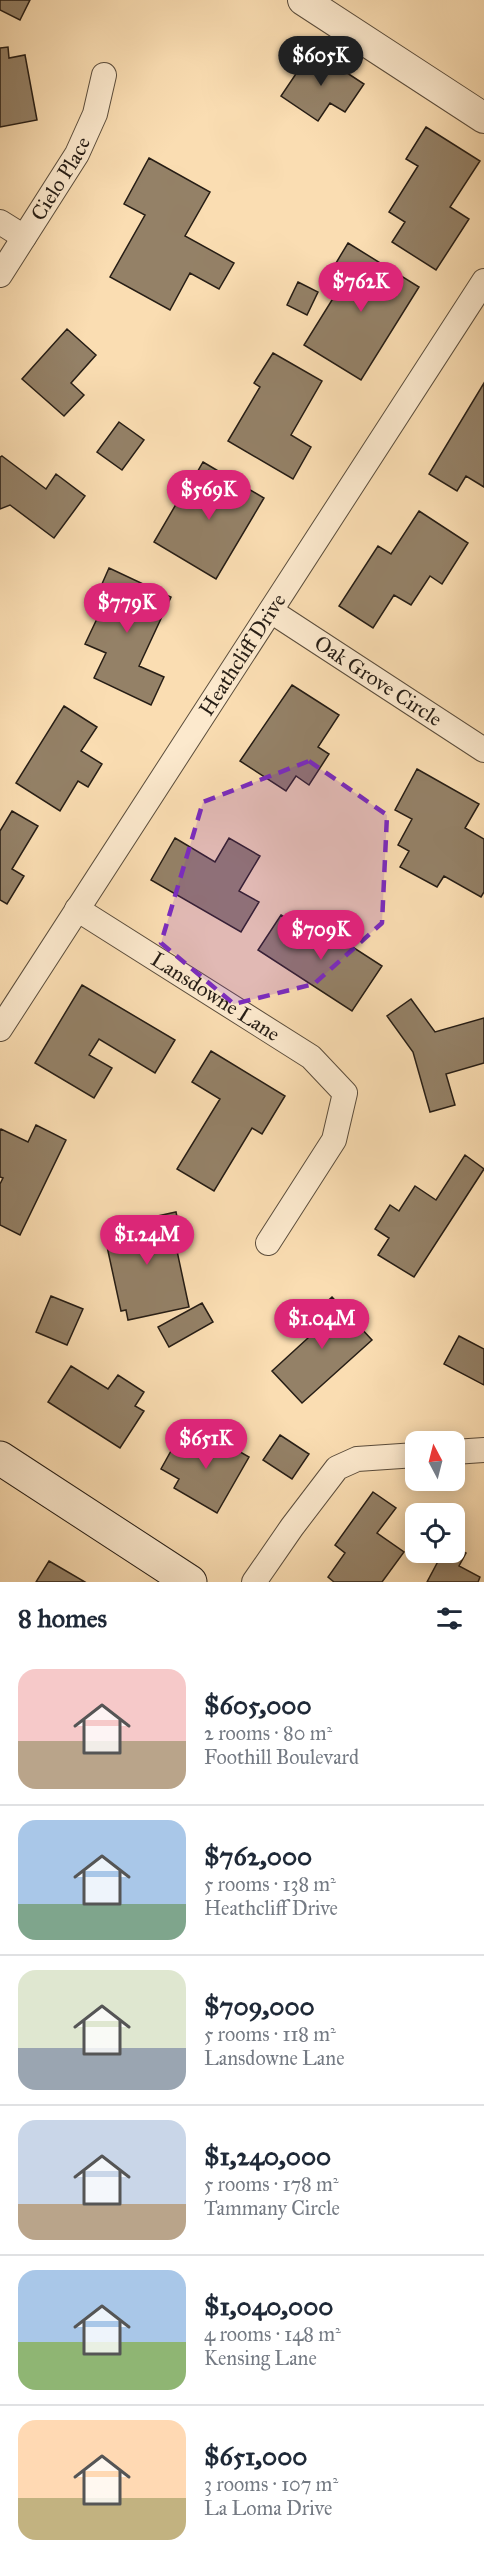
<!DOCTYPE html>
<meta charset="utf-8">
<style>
body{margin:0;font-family:"IM FELL Great Primer",serif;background:#f2f2f3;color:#1f2937;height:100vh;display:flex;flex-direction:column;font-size:22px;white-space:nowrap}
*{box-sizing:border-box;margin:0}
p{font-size:20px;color:#747a83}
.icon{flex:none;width:33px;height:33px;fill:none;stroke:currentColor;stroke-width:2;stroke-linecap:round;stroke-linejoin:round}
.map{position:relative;height:1582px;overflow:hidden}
.sheet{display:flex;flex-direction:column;background:#fff;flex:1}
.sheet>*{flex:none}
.needle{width:39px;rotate:353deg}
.fabs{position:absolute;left:405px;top:1431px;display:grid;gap:12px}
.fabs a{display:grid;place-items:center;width:60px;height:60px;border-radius:12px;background:#fff;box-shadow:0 3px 15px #0003;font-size:30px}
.price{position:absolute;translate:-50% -51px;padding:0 14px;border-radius:21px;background:#db2777;color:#fff;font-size:20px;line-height:39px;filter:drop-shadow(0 2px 3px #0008)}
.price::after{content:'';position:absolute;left:50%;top:36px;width:18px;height:14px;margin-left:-9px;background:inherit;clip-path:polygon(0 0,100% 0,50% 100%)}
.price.active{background:#222;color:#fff}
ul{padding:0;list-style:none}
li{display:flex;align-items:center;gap:18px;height:150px;padding:0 18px}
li+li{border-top:2px solid #e0e1e3}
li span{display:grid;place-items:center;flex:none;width:168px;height:120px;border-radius:18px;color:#555}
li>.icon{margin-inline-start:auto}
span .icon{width:72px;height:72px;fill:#fffc;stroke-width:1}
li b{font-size:26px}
h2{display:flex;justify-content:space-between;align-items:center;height:72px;padding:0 18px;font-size:26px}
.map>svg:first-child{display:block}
.building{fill:#948167;stroke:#261d15;stroke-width:1.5}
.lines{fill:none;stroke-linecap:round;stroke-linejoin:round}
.minor-casing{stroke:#5b4d3c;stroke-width:26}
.tertiary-casing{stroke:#5b4d3c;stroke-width:32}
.secondary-casing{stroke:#261d15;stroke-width:35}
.minor{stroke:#fce9cd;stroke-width:24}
.tertiary{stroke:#fce9cd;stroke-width:30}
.secondary{stroke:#fce9cd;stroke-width:33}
.marked{fill:#7b2cbf;fill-opacity:0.2;stroke:#7b2cbf;stroke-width:4.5;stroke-dasharray:12 8;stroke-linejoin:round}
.labels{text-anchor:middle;stroke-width:4.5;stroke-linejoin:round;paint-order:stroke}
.street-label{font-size:21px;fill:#261d15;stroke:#fce9cd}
</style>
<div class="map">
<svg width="484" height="1582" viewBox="0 0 484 1582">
<rect width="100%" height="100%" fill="#faddb2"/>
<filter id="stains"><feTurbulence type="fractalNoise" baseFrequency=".00333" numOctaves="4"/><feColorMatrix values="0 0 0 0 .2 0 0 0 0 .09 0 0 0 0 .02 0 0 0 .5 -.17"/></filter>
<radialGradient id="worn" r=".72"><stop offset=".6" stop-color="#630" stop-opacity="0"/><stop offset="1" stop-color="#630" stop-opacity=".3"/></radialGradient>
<path class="building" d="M0,0h30l-10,20 -20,-10z
M8,47l1,11 16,-3 12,65 -37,7v-79z
M312,50l52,34 -19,28 -15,-9 -12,18 -37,-25z
M426,127l54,34 -30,46 19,12 -33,51 -44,-28 13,-20 -16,-10 29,-46 -12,-7z
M149,158l61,34 -25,44 49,27 -15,26 -29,-16 -20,37 -60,-33 35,-62 -21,-11z
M348,243l71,44 -58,93 -57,-35 43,-69 -14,-8z
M298,282l20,10 -11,23 -20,-10z
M67,329l29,26 -25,28 13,12 -20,21 -42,-37z
M273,353l49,28 -31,54 20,12 -18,32 -65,-38 32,-54 -6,-4z
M484,383v104l-18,-11 -9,15 -28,-17z
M119,422l25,18 -22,30 -25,-18z
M2,456l44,33 10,-15 29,22 -31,42 -44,-33 -10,4v-52z
M203,462l61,36 -48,81 -62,-37 28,-48 13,7 6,-12 -10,-6z
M419,511l49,32 -26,41 -12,-8 -19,29 -17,-10 -21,33 -34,-22 39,-60 13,8z
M109,568l62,29 -32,69 25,11 -13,28 -57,-27 12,-25 -21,-9 18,-38 -9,-4z
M292,685l47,30 -21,32 11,7 -20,31 -13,-9 -10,15 -46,-30z
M64,706l33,21 -16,24 21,13 -14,23 -10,-6 -18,30 -44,-28z
M417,769l62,35 -14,24 19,11v53l-3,5 -37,-21 -7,11 -37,-20 9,-16 -11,-6 14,-26 -17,-9z
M12,811l26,15 -26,43 12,7 -17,28 -7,-4v-69z
M175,838l40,24 14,-24 31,18 -21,35 20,11 -18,30 -90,-52z
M281,915l27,17 6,-10 68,44 -30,45 -94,-61z
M82,985l93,55 -20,33 -56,-34 -10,16 23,13 -18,30 -59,-35z
M411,999l24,33 49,-14v45l-38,11 9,31 -25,7 -17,-60 -26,-36z
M211,1051l74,45 -23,38 -10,-6 -38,63 -37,-22 43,-70 -28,-17z
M36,1125l30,15 -46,95 -20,-10v-41l3,-6 -3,-1v-46l1,-2 27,13z
M465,1155l19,14 -70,108 -36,-22 11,-17 -14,-9 15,-24 9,6 16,-25 21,14z
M176,1212l8,38 -7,1 12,56 -61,13 -2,-10 -5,1 -18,-83z
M51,1296l32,13 -16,36 -31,-13z
M332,1297l40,43 -70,63 -30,-32 36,-33 -9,-11z
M202,1303l11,19 -44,25 -11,-20z
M459,1336l25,13v36l-40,-21z
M71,1366l37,23 10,-14 26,17 -9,14 9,5 -24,37 -72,-46z
M204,1431l45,26 -32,56 -43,-25 5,-9 -18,-10 15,-27 16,9z
M280,1435l29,19 -17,25 -29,-19z
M373,1492l23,16 -19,25 27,19 -22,30h-48l-6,-5 17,-24 -10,-8z
M454,1547l12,6 -7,13 21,11 -2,5h-51l16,-30h11z
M49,1561l36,21h-49z"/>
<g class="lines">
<defs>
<g id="minor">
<path d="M0,222l24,15"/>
<path id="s1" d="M0,275l77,-121 18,-40 9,-39"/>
<path id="s2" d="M271,611l213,139"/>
<path id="s3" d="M77,909l234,148 34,36 -11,47 -66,103"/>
<path id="s4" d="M0,1029l484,-748"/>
<path d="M454,1452l30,-2"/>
<path d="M254,1582l38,-55 45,-59 20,-9 59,-4"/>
</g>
<path id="tertiary" d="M303,0l181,118"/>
<path id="secondary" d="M0,1458l190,124"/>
</defs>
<use href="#minor" class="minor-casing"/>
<use href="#tertiary" class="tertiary-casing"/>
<use href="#secondary" class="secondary-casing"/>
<use href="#minor" class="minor"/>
<use href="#tertiary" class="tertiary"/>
<use href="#secondary" class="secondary"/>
</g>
<path class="marked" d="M309,761l78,54 -5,108 -68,61 -80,20 -73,-61 42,-141z"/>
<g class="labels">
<g class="street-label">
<text dy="7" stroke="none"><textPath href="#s1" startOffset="114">Cielo Place</textPath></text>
<text dy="7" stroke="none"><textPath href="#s4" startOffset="446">Heathcliff Drive</textPath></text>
<text dy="7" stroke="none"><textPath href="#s2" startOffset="128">Oak Grove Circle</textPath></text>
<text dy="7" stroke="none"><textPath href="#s3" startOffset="164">Lansdowne Lane</textPath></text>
</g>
</g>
<rect width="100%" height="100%" filter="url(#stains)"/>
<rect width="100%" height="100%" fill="url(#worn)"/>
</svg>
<div class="fabs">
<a><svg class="needle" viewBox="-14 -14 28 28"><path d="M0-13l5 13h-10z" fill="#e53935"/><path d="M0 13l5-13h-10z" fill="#747a83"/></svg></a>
<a><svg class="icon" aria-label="locate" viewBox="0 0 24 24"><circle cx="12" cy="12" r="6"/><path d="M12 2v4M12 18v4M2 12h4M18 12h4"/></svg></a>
</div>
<b class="price active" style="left:321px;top:87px">$605K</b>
<b class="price" style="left:361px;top:313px">$762K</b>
<b class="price" style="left:209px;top:521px">$569K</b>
<b class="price" style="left:127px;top:634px">$779K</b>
<b class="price" style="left:321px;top:961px">$709K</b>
<b class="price" style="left:147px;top:1266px">$1.24M</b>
<b class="price" style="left:322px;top:1350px">$1.04M</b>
<b class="price" style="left:206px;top:1470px">$651K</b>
</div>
<section class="sheet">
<h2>8 homes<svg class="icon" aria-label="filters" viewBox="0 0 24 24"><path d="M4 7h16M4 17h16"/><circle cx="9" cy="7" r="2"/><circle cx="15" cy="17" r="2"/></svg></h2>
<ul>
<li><span style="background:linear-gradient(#f6c9c9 60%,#b9a48a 0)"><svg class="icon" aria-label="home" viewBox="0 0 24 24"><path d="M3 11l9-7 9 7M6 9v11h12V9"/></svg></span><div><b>$605,000</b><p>2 rooms · 80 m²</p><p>Foothill Boulevard</p></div></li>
<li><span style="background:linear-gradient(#a9c7e8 70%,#7fa58c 0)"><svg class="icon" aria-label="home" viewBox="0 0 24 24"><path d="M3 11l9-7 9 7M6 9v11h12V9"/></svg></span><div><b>$762,000</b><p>5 rooms · 138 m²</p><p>Heathcliff Drive</p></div></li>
<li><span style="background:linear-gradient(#dfe7d0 65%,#9aa5b1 0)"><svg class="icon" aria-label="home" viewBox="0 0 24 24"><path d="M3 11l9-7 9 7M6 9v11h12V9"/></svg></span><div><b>$709,000</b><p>5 rooms · 118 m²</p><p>Lansdowne Lane</p></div></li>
<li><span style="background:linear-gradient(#c9d6e8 70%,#b9a48a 0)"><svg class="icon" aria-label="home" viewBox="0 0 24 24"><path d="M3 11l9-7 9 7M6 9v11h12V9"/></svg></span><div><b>$1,240,000</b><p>5 rooms · 178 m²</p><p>Tammany Circle</p></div></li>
<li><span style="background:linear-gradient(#a9c7e8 60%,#8fb573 0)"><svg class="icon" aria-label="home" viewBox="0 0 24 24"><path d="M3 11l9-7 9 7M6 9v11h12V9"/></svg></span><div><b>$1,040,000</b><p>4 rooms · 148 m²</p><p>Kensing Lane</p></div></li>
<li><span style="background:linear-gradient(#ffd9b3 65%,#c2b280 0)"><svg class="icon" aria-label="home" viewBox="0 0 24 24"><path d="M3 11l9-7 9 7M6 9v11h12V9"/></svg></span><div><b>$651,000</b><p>3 rooms · 107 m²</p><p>La Loma Drive</p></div></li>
</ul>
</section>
